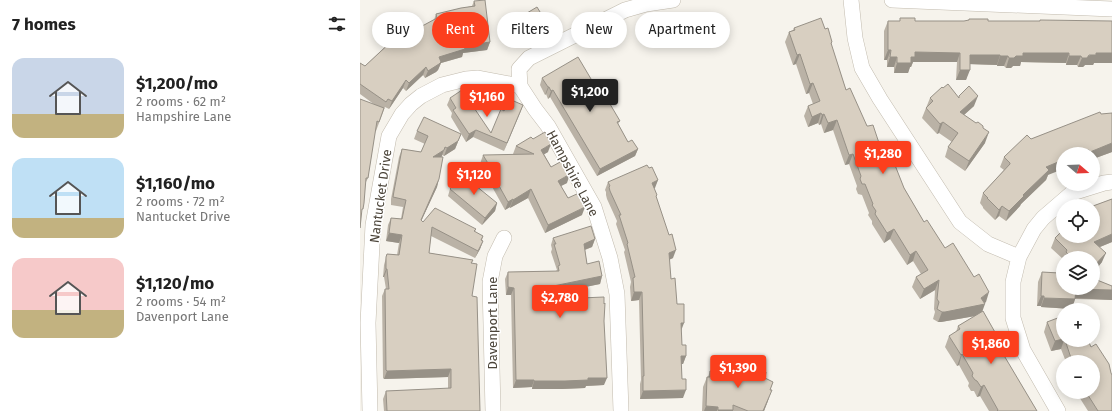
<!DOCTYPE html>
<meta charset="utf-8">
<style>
body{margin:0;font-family:"Fira Sans",sans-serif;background:#f2f2f2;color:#222;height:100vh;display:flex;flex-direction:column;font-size:15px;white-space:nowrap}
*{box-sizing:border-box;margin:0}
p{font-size:13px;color:#767676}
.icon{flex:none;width:22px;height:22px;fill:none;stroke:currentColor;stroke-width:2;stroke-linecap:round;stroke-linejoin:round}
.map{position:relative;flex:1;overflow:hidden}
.panel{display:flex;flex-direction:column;background:#fff;width:360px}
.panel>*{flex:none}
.hud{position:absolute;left:12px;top:12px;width:380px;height:36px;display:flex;gap:8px}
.needle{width:26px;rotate:109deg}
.buttons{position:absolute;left:696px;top:147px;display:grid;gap:8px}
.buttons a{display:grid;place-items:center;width:44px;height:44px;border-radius:50%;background:#fff;box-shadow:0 2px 10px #0003;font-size:20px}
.price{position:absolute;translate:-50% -34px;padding:0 9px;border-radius:4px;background:#fc3f1d;color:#fff;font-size:13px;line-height:26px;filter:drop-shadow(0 1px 2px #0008)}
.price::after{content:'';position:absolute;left:50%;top:24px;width:12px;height:9px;margin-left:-6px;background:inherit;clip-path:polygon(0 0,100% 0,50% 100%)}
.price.current{background:#222;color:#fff}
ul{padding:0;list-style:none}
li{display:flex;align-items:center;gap:12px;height:100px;padding:0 12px}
li span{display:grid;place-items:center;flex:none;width:112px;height:80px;border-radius:12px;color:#555}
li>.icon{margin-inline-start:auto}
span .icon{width:48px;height:48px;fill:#fffc;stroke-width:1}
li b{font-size:17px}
h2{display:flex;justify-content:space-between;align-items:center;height:48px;padding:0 12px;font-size:17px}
.tag{padding:0 14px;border-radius:18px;background:#fff;box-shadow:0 2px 10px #0003;font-size:14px;line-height:36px}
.tag.current{background:#fc3f1d;color:#fff}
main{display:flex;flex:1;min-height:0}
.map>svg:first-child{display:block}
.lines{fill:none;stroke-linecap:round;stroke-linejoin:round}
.street-casing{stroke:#c2bbae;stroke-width:16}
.street{stroke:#fff;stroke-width:15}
.wall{fill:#bab2a6}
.shaded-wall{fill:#979187}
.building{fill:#d8cfc1;stroke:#979187}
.labels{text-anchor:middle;stroke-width:3;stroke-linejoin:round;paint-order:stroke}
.street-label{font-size:13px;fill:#4b4439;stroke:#fff}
</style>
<main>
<section class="panel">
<h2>7 homes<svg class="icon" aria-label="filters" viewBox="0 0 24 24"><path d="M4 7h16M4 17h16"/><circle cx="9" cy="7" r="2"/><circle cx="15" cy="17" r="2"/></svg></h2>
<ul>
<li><span style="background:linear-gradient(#c9d6e8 70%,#c2b280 0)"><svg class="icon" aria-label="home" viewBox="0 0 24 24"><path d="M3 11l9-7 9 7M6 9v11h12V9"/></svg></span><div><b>$1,200/mo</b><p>2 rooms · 62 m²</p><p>Hampshire Lane</p></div></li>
<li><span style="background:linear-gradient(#bfe0f5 75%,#c2b280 0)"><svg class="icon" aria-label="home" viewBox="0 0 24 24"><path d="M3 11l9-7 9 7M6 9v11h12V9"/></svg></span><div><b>$1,160/mo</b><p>2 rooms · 72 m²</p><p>Nantucket Drive</p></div></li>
<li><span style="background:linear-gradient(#f6c9c9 65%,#c2b280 0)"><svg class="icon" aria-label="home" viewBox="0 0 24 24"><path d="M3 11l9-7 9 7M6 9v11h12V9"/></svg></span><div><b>$1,120/mo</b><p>2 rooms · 54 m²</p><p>Davenport Lane</p></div></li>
</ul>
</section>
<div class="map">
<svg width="752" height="411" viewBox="0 0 752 411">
<rect width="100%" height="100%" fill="#f6f3ec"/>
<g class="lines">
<defs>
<path id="street" d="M491,0l4,38 7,30 18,31 80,123 28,22 31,13
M532,0l220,9
M160,86l15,23 13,17 46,81 16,51 7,36 4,117
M160,86l-1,-17 10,-11 96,-48 21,-6 27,-4
M10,411l-2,-88 5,-98 16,-89 13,-22 9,-10 10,-8 21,-11 24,-6 12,-1 42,8
M133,411l-3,-129 5,-26 9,-18
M698,411l-35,-61 -10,-32v-36l6,-25 15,-28 9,-11 29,-25 32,-10 8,-1"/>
</defs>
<use href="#street" class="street-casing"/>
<use href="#street" class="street"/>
</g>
<path class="wall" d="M114,1l16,41 -3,8 -24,3 -1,4 -21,6 -3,7 -2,2 -11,6 -2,-3 -17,16 -3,-3 -14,21 -4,-2 -9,24h-1l-7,47 -2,4 -6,-83 15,6 -15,-11v-31l5,3 22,-21 -3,-3 3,-8h15l11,-3 21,-11 2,-6 36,-8z
M540,18l15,3h124l55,42 -1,2h-8l-2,2h-5l-1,-2h-11v-2l-45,-1 -1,4h-7l-2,2h-5l-2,-2h-7v-1l-27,-1 -4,16h-10l1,-18h-44l-2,5h-1l-2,6h-14v-6h-7v-7h-3v-29l4,-10h12z
M157,19l28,13 -19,12 -2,-3 -4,2 -7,-12z
M434,28l31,1 7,13 -1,3 15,45 21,36 17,32 20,30 20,34 62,80 -2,1 -2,8 12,29 43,71h-48l-9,-15 -3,1 -3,-6h-3l-3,-5 1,-3 -10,-18 -2,1 -12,-19 4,-11 7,-4 2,-6 17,-10 -34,6h-3l-5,-3 2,-7 -1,-3 1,-19 -15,9 -8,-12 4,-10 5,-3 -8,-13 -6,4 -17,-26 -6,4 -12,-19v-3l-4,-6 1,-2 -7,-18 -4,-1 -2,-5 1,-3 -8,-22 -4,1 -12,-35 -9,3 -3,-9 -2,1 -1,-2 -10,4 -4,-11 4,-10 5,-2 -4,-11 -3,1 -10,-30 -3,1 -8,-23 4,-10 4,-2z
M182,78l52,6 26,37 -2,3 10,18 10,7 -3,7 -38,20 -47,-79 -2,2 -2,-5 -1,1 -5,-10z
M583,88l16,10v-2l15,10 -10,9 19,13 2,15 -20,28 -20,-14 3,-10 4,-5 -13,-9 -2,1 -15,-16 8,-20z
M90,98l41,35 13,-22 19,-6 -19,46 -31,-14 -7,5 -15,-25 1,-4 -5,-8z
M741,114l11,38 -19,7v-5h-30l-15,21 -2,5 -25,24 -1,2 -14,15 -7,-5 -4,4 -12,-12v-1l-3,-4 3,-10 21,-23 -4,-3 4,-10 27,-18z
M57,131l41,11 -3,7 -11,7 -2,-1 -5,32 -16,34 2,1 53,7 -1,3 8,4 -1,4 1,1 -3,8 -5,9 -44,-22 -2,17 44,7 -1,3v33l8,115h-96l-1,-12 3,-8 62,-2v-12l-64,2 -1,-1 -1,-82 3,-7h1l-2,-12h-1l1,-12 3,-11 10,1 2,-12 -13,-2 2,-16 3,-7 10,1 2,-12 -12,-2v-6l8,-42 3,-8 19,3 4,-8 -11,-5z
M173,139l15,13 -4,2 7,13 16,16 -6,3 7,12 14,17 -37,18 -17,-35 -18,10v-1l-5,3 -20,-36v-2l-5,-8 3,-9h30v-1l3,-8z
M289,168l9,12 -4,8 2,10 17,60 -4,2 2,19 6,25 4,27 1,14 4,11 -3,8h-2l2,34 -43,1v-15l1,-4 -2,-80 -8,1 -1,-14 1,-5 -7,-30 1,-2 -9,-26 1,-3 -10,-22 -1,-4v-3l-1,-2 3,-8z
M90,189l47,14 -2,8 -13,14 -34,-29z
M752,199v43l-12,5 2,15 -9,11v-15h-30v4l-1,-1 1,-2 -12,-11 4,-10 38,-2v-30z
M193,238l42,1 -3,8 -7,3 2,14 15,12 -2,8 -65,13v3l69,21v64l-18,1 -1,2 -23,1h-30v-2l-19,1 -2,-93h-5l-1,-16 3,-7 48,-1 1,-1 -6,-18 1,-3 -1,-4z
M699,271l38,9 15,6v14l-37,-1 -3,10 -31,-2v-1h-4l1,-24 4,-10 16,1z
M687,322l16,18h25l24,71h-24l-12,-19h17v-30h-27l-5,-13 -10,2 -7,-19z
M355,366l19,4 16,6 15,2 8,4 -3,8 -2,11 -4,10h-62l1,-24 4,-10h1l2,-6h3z"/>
<path class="shaded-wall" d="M188,25l-3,7 -19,12 3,-7z
M167,34l-3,7 -4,2 3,-7z
M130,42l-3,8 -24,3 -1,4 -21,6 -3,7 -2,2 -11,6 3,-7 11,-14 25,-11z
M528,50h3l-4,10h-3z
M555,52l45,1 -3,9h-44l-2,5h-1l-2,6h-14l3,-10z
M663,53h46l-3,10 -45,-1 -1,4h-7l-2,2h-5l3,-10 7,-2z
M736,53h16v10h-18l-1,2h-8l-2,2h-5l4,-9z
M440,54l-4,10 -3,1 4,-10z
M610,55h30l-3,10 -30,-1z
M640,56h8l-4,10h-7z
M709,56h12l-4,9h-11z
M530,57h7l-3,10h-7z
M66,67l-3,8 -17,16 3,-8z
M600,70h10l-4,10h-10z
M46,80l-3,8 -14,21 3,-8z
M453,83l-4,10 -3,1 4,-10z
M188,87h1l-3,7 -1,1z
M193,90l-3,7 -2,2 3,-8z
M618,96l-4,10 -18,16 4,-10z
M163,105l-3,8 -16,38 3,-8z
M461,113l-3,10 -10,4 4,-10z
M464,114l-3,10 -2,1 3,-10z
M477,120l-4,10 -9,3 4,-10z
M583,122l-4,11 -2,1 3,-10z
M116,130l-3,7 -7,5 3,-8z
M629,132l-4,11 -20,28 4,-10z
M101,134l-6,15 -11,7 3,-8z
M752,143v9l-19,7v-5h-4l1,-2z
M191,144l-3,8 -10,6 3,-8z
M278,149l-3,7 -38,20 3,-7z
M84,150l-3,8 -8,-1z
M729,150l-1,4h-9z
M493,154l-4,10 -4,1 4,-10z
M703,160v9l-15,6 -2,5 -25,24 -1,2 -14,15 3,-10 37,-44z
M210,174l-3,9 -12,6 3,-8z
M79,179l-2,8 -19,41 3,-8z
M298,180l-3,8 -6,3 3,-8z
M171,189l-3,9 -18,10 3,-8z
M153,199l-3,8 -5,3 3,-8z
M137,203l-2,8 -13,14 3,-7z
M642,206l-3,10 -4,4 4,-10z
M225,207l-3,8 -37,18 3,-8z
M534,229l-4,10 -6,4 3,-10z
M29,233l13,2 -3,8 -13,-2z
M752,234v8l-22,9 4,-9z
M235,239l-3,8 -11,4 3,-7z
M123,241l-3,8 -5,9 3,-7z
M316,250l-3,8 -7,3 3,-8z
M556,251l-3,10 -6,4 3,-10z
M746,253l-4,9 -9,11v-6z
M26,269h1l-3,8h-1z
M242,276l-2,8 -69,14 3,-8z
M579,280l-4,10 -15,9 4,-10z
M148,287l6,1 -3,7h-5z
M716,289l36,1v10l-40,-2z
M274,292h8l-3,8 -8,1z
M629,292l-3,10 -4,3 3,-1 -4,11 -40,7h-3l4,-10 39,-14z
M681,296h3l-3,10h-4z
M684,298l31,1 -3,10 -31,-2z
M321,323h3l-3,8z
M636,334l-4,11 1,-8z
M703,339v1h1l-3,9 -10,2 4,-10z
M602,354l-3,11 -2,1 4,-11z
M321,356h5l-3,8h-5z
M91,369l-3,8 -64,2 3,-8z
M228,378h19l-3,7 -18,1 -1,2 -23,1h-30l2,-8z
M156,380h18l-2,7 -19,1z
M624,385l-4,11 -3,1 4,-10z
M326,390l-3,8 -43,1 3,-8z
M412,390l-8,21h-1z
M346,406l12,1 -1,4h-13z
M358,410h15v1h-15z"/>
<path class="building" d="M125,0l5,42 -26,4 1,3 -26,8 2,5 -2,2 -11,7 -2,-4 -17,16 -3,-3 -14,21 -4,-2 -2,3 -26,-18v-21l5,3 28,-26 -6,-6 8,-8 7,8 10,-5 1,2 24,-13 -1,-4 25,-6 14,-2 -1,-5z
M177,7l11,18 -19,12 -2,-3 -4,2 -8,-12 4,-2 -2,-3z
M461,18l4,11 3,-1 4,14 -1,1 15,47 4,-2 17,38h1l5,-1 11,33 7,-3 13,33 20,34 3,-2 18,28 8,-5 21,34 5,-3 10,18 -8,6 4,6 -40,8h-3l-5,-3 2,-7 -2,-3 2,-19 -15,9 -8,-12 12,-7 -12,-19 -6,4 -16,-26 -7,4 -12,-19 1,-3 -4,-6 1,-1 -8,-20h-3l-2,-5 1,-3 -8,-22 -4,1 -12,-35 -9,3 -4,-9 -2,1 -1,-2 -9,4 -4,-11 12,-5 -7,-18 -3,1 -10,-30 -3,1 -8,-23 6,-2 -1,-2z
M540,18h15v3h49l5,-1v-1h19v2h52v-1l72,1v32h-16v2h-7l-2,3h-5l-1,-2h-12v-3h-46v3h-7l-2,2h-5l-1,-2h-8v-1h-30v15h-10v-17l-45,-1v5h-4v6h-14v-6h-7l1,-7h-3v-29h12z
M218,57l16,27 3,-2 23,39 -3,1 11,20 4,-2 6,9 -38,20 -47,-79 -2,1 -2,-4h-1l-6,-9z
M588,84l11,14v-2l10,-10 9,10 -18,16 16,11 2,-1 5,4v2l6,4 -20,29 -21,-14 10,-14 -15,-11 -3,2 -14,-16 7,-7 -3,-3 12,-11 1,1z
M102,90l29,43 10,-24 3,2 5,-12 14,6 -16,38 -31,-13 -7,4 -16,-24 3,-2 -6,-10z
M0,99l24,9 -5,14 -2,-1 -9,57h-2l-2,25 -1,6h-1l-2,19z
M740,112l1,2 11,-1v30l-22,9 -1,-2 -10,4h-16v6l-17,7 3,3 -26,25 1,1 -15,15 -7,-5 -3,4 -12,-12h1l-5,-5 27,-29v-1l-6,-6 23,-22 4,4z
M64,117l37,17 -3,7 -11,7 -2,-1 -1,3 -11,7h10l-4,22 -18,41 2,2 12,-14 41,21 -2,2 9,5 -2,4 2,1 -5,10 -46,-24 -3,26 44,7 -2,3 6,1 -5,32 5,1 3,114h-93l-1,-20 65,-3v-19l-64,2 -1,-1 -1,-81h4l-2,-20h-1v-12l1,-3 12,1 3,-20 -13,-2 2,-15 11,1 4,-19 -13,-3 1,-6 8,-42 19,3 7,-16 -11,-5z
M185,132l6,12 -10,6 10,17 11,-6 8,13 -12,7 10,17 11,-5 6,14 -37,18 -17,-36 -18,11v-1l-5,3 -20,-36 1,-1 -6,-10 51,-1 -18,-8 15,-9 2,2z
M287,165l2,3 3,-1 6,13 -6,3 5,12 -1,1 13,39 3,-1 4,16 -7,3 2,26 4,-1 2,26h7v19h-3l1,22h4v11h-5l1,23h4v11l-43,1v-15h1l-2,-84h-8l-1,-14 2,-1 -8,-33 1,-1 -9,-28h2l-11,-24 -1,-4 1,-1 -2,-4z
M101,176l3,2 1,-1 32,26 -12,15 -35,-29z
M752,199v35l-18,8 12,11 -13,14v-9h-21l-6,-6 1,-2 -12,-12 8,-8v6h30v-18l3,-2 -3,-7v-3z
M231,226l4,13 -11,5 3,20 12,-3 3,15 -68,14 1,10 69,-3v7l1,-1 -1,18 3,57h-19v2l-23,1h-31v-1h-18l-2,-92 -6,-1v-15l51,-1 -1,-5 2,-1 -6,-21h2l-3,-6z
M699,271h4v17h30v-10h4v2l15,6v4l-36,-1 -1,10 -31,-1v-2h-3l1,-24 17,1z
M623,311l13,23 -3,3 44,74h-40l1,-1 -14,-25 -3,2 -4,-6 -2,-1 -3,-4 1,-3 -11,-19 -1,1 -12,-19 11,-7 -2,-3z
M703,316v23l-8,2 -8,-19z
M705,340h23l3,7 5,-3 13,20 2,9 1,2v36h-14l-12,-19h7v-30h-26l-1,-1 5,-3z
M355,366h19v4l16,6 3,-9 13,5 -1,6 8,4 -3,8h2l-9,21h-15l-15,-6v5h-15v-3l-12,-1 1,-29h3v-6h5z"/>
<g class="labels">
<g class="street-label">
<text transform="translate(213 173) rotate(62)" y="5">Hampshire Lane</text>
<text transform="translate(20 196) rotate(-82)" y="5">Nantucket Drive</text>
<text transform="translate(132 323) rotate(-90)" y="5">Davenport Lane</text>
</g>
</g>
</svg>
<div class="buttons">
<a><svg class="needle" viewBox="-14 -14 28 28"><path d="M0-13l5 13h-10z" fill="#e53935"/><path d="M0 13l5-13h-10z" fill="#767676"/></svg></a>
<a><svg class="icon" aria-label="locate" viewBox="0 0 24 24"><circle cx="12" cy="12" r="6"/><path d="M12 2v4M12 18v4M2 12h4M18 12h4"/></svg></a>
<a><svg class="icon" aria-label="layers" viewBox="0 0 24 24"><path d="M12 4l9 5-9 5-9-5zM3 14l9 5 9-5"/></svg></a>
<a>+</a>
<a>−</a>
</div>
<b class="price current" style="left:230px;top:113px">$1,200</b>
<b class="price" style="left:127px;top:118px">$1,160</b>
<b class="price" style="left:523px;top:175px">$1,280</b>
<b class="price" style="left:114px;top:196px">$1,120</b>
<b class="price" style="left:200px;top:319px">$2,780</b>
<b class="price" style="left:631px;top:365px">$1,860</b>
<b class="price" style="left:378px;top:389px">$1,390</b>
<div class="hud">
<a class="tag">Buy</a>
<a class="tag current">Rent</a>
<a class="tag">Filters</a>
<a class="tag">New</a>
<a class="tag">Apartment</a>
</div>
</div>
</main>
